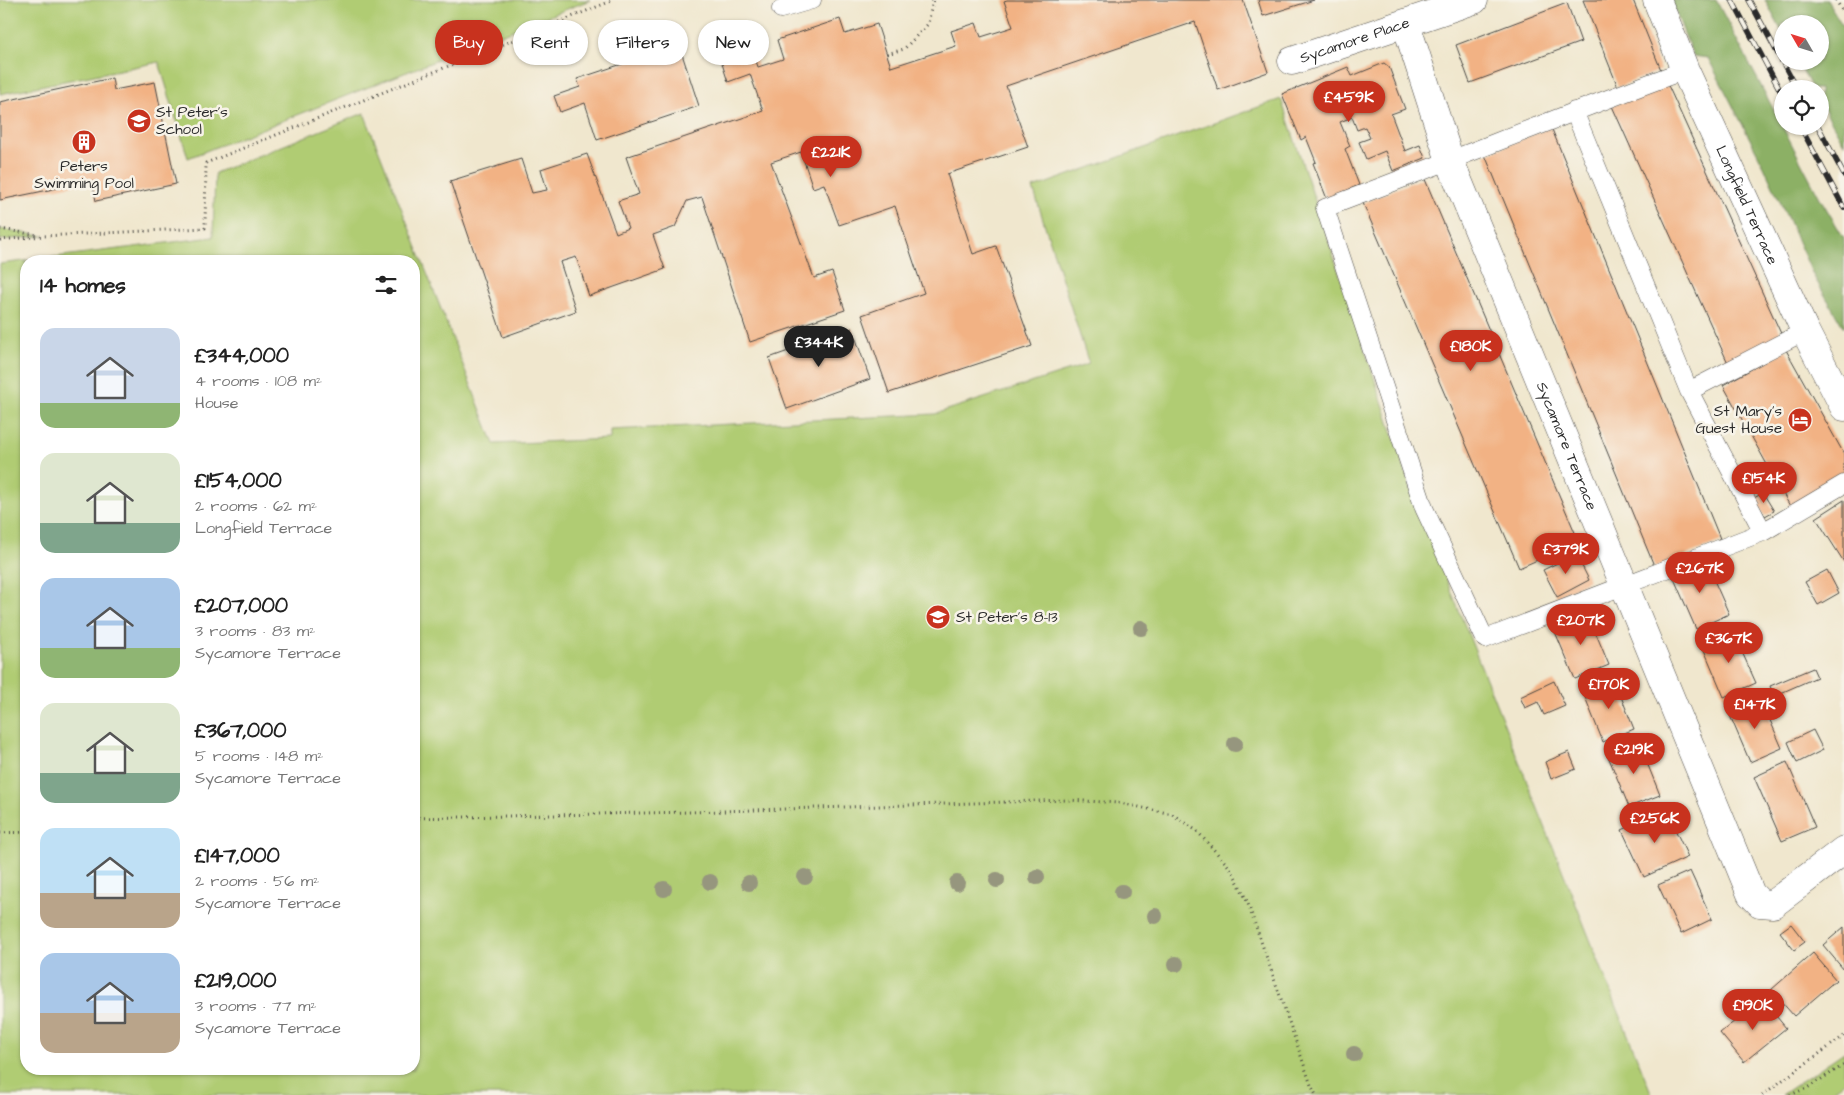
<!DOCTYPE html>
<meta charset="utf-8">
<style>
body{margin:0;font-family:"Architects Daughter",sans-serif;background:#f2f2f2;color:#222;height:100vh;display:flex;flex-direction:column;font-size:19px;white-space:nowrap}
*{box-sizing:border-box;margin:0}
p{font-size:16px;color:#767676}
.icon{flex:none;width:28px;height:28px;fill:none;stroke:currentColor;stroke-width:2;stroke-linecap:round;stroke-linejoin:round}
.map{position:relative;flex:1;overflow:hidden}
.side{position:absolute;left:20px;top:255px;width:400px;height:820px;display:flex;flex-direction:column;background:#fff;border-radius:20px;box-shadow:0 1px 4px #0004}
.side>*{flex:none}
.hud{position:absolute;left:435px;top:20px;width:475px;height:45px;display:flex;gap:10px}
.needle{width:32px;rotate:309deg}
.controls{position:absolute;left:1774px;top:15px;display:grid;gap:10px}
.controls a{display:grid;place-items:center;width:55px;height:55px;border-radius:50%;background:#fff;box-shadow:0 1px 4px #0004;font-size:25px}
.price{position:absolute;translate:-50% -42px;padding:0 11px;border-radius:18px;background:#c8321e;color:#fff;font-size:16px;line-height:32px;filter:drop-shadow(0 1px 2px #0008)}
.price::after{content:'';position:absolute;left:50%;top:30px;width:15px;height:11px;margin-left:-8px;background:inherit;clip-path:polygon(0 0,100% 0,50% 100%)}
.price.active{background:#222;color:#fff}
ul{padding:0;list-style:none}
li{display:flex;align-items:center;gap:15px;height:125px;padding:0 20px}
li span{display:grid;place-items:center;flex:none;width:140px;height:100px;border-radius:15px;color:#555}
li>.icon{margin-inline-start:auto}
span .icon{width:60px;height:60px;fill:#fffc;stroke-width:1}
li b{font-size:21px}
h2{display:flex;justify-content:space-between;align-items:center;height:60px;padding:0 20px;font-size:21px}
.chip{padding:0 18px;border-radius:22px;background:#fff;box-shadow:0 1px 4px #0004;font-size:18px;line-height:45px}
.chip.active{background:#c8321e;color:#fff}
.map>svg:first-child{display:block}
.green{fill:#b0cc73;stroke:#6e7c4f;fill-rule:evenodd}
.forest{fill:#8cb065;stroke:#5c6e48}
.building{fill:#f2b284}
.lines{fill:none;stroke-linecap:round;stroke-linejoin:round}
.lane-casing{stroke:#494743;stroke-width:19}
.street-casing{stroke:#494743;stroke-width:29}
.path{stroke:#494743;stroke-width:3;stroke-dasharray:1 4;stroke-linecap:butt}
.lane{stroke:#fff;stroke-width:18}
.street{stroke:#fff;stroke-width:28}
.rail-casing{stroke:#2b2b2b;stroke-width:5.5}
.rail{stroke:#f7f3e8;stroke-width:4;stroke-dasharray:11;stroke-linecap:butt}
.tree{fill:#96967e}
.labels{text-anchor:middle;stroke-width:5;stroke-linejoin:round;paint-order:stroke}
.street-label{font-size:15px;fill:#2b2b2b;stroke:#f7f3e8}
.poi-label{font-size:15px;fill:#2b2b2b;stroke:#f7f3e8;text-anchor:start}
</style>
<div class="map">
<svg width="1844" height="1095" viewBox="0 0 1844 1095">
<rect width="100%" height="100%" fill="#f7f3e8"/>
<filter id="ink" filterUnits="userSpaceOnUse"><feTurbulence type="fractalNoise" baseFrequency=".02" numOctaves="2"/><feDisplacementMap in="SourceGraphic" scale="10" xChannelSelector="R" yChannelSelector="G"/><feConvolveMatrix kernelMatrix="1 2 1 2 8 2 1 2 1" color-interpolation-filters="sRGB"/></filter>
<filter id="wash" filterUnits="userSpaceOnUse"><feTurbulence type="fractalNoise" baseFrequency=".0096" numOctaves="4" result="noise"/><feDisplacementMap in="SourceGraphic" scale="20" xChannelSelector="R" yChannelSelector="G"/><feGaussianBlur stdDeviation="1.12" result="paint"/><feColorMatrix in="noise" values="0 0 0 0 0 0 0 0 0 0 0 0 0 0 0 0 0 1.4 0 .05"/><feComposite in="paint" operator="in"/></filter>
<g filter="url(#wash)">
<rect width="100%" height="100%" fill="#f0e7ce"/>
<path class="green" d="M0,0h590l-402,158 -29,-96 -159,32z
M1281,99l135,404 236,592h-1652v-831l213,-27 2,-64 149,-60 130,331 116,-5v-9l325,-16 154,-50 -56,-176zM26,261h388v808h-388z
M0,229l43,7 -43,4z
M1844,1052v30l-18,13h-45z"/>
<path class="forest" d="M1671,0h45l104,198 24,40v90l-31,-53 -49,-109 -56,-108 -15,-2z
M1765,0h62l17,28v116l-24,-42v-13h-8l-14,-28h22v-37h-38v8z"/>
<g id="blocks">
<path class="building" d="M1007,0h236l25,72 -50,18 -23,-68 -189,64 22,61 -81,27 26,80 23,-8 36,100 -143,47 -27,-78 62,-22 -29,-87 -56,19 -15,-41 -11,4 -12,-36 -30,10 43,116 18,-6 13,38 -95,32 -48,-145 -15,4 -12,26 -22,8 12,34 -76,27 -13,-39 -16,5 16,49 -73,26 -53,-156 71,-22 11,34 15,-3 -6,-21 46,-15 29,79 12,-5 -10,-27 21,-7 -13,-37 137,-46 -13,-37 -22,8 -15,-46 32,-10 13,41 25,-8 -6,-19 63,-21 5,15 32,-10 14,43 65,-21 -5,-15 25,-8 5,14 32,-10 -9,-26z
M1258,0h56l-51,16z
M1583,0h50l28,70 -43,17z
M1567,3l14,39 -111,41 -14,-38z
M679,45l20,61 -102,34 -12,-37 -25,9 -6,-16 26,-9 -3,-8z
M1384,63l5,4 16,42 -14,5 14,37 15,-6 5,13 -32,13 -8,-20 -19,8 -7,-17 11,-4 -5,-11 -8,3 -5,-13 -12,5 10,24 -5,3 14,36 -32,14 -14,-36 3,-1 -10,-25 -5,3 -19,-46 66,-27 4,9z
M112,78l2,12 41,-8 21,102 -80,17 -4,-20 -92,19v-98z
M1666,81l117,257 -55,25 -116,-257z
M1551,127l170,414 -66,27 -170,-413z
M1424,177l155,365 -60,26 -156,-365z
M852,328l18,51 -83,30 -18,-51z
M1786,350l58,104v25l-53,29 -68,-123z
M1763,493l11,18 -9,5 -11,-18z
M1844,500v62l-28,-44z
M1576,554l13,26 -32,17 -14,-27z
M1705,560l24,54 -33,15 -24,-55z
M1827,570l12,23 -21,12 -13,-23z
M1587,612l22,53 -34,14 -22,-52z
M1733,632l23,51 -32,14 -22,-52z
M1813,668l4,9 -43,19 -4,-10z
M1614,679l20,50 -31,13 -20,-50z
M1554,681l11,25 -21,9 -6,-13 -13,6 -5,-11z
M1760,697l22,51 -32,14 -22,-51z
M1813,730l10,20 -26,13 -9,-21z
M1639,743l21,52 -31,12 -21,-51z
M1569,752l7,17 -25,10 -6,-17z
M1787,762l28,65 -33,14 -28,-64z
M1666,810l22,47 -44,20 -22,-47z
M1690,871l22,48 -31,15 -23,-49z
M1791,924l14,18 -11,8 -14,-18z
M1844,927v43l-21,-25z
M1813,953l23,27 -42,36 -23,-26z
M1762,999l24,29 -42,34 -24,-29z"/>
</g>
</g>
<g filter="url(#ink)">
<use href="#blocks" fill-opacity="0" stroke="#494743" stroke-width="1"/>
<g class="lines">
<defs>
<path id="lane" d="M781,9l31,-9
M1685,70c-120,44 -239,93 -360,138l99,300 61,131 278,-107 81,-48
M1574,111l115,280 74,141
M1689,391l116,-60"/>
<g id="street">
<path id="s1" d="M1657,0l28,70 120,261 39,76"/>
<path id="s2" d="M1406,24l44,137 301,733 9,9 13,1 71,-54"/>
<path id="s3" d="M1292,61l182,-61"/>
</g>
</defs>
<use href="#lane" class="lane-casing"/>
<use href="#street" class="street-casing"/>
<path class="path" d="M1836,0l8,14
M887,54l17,-5 24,-25 5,-24
M0,229l37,6
M0,240l43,-4 162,-8 1,-65 408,-163
M414,818l276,-6 378,-12 52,3 52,11 25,17 35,39 15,31 64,184 5,10
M0,833l26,-1
M1762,1095l82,-59
M1790,1095l17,-7 37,-23"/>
<use href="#lane" class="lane"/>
<use href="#street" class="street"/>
<defs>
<path id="rail" d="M1732,0l50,94
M1749,0l48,89
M1800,126l44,82
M1818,126l26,49"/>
</defs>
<use href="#rail" class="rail-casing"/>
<use href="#rail" class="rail"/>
</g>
<g class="tree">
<circle cx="1141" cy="628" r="8"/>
<circle cx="1235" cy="744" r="8"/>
<circle cx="805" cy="877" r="8"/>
<circle cx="1037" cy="877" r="8"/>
<circle cx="997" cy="880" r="8"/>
<circle cx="710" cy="882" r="8"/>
<circle cx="749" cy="883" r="8"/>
<circle cx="957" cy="883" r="8"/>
<circle cx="664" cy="889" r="8"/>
<circle cx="1122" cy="892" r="8"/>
<circle cx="1155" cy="916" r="8"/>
<circle cx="1176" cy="964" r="8"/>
<circle cx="1354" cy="1054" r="8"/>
</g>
</g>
<defs>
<symbol id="school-disc" viewBox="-11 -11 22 22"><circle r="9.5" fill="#c8321e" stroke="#f7f3e8"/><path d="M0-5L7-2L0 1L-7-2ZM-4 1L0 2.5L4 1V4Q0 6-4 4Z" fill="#fff"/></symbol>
<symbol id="building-disc" viewBox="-11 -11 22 22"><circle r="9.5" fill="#c8321e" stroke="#f7f3e8"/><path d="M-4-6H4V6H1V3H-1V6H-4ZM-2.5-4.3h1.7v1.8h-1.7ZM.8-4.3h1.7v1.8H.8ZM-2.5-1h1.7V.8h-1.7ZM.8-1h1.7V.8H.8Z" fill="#fff"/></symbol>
<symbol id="hotel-disc" viewBox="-11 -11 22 22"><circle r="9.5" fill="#c8321e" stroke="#f7f3e8"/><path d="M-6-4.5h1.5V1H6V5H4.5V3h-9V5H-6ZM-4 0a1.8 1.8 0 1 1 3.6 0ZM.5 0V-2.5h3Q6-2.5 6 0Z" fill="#fff"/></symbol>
</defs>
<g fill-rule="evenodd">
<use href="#school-disc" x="125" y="107" width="28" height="28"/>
<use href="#building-disc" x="70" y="128" width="28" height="28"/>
<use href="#hotel-disc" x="1786" y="406" width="28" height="28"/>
<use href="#school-disc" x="924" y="603" width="28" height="28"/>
</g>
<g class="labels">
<g class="street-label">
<text dy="5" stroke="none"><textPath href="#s3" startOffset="66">Sycamore Place</textPath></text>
<text dy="5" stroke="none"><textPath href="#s1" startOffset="224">Longfield Terrace</textPath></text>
<text dy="5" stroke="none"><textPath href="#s2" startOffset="452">Sycamore Terrace</textPath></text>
</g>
<g class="poi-label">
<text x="156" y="117">St Peter's<tspan x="156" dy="17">School</tspan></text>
<text x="84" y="171" text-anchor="middle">Peters<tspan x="84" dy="17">Swimming Pool</tspan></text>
<text x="1782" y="416" text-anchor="end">St Mary's<tspan x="1782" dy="17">Guest House</tspan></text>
<text x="956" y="622">St Peter's 8–13</text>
</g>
</g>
</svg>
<div class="controls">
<a><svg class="needle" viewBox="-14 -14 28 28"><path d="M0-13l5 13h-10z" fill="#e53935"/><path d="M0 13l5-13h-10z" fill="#767676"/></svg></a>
<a><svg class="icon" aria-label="locate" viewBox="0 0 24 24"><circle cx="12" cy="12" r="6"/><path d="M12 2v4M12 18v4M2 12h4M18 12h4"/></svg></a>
</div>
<b class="price" style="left:1349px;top:123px">£459K</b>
<b class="price" style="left:831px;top:178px">£221K</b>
<b class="price active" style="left:819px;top:368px">£344K</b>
<b class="price" style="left:1471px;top:372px">£180K</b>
<b class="price" style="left:1764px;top:504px">£154K</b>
<b class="price" style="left:1566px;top:575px">£379K</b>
<b class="price" style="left:1700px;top:594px">£267K</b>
<b class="price" style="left:1581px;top:646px">£207K</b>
<b class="price" style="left:1729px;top:664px">£367K</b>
<b class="price" style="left:1609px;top:710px">£170K</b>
<b class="price" style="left:1755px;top:730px">£147K</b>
<b class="price" style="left:1634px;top:775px">£219K</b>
<b class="price" style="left:1655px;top:844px">£256K</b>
<b class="price" style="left:1753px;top:1031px">£190K</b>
<div class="hud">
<a class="chip active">Buy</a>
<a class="chip">Rent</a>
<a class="chip">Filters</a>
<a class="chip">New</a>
</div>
<section class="side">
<h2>14 homes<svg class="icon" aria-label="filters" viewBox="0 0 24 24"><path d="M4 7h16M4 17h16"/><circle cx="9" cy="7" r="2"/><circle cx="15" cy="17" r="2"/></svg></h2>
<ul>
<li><span style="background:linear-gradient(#c9d6e8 75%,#8fb573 0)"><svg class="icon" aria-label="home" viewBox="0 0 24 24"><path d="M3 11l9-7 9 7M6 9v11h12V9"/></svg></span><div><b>£344,000</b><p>4 rooms · 108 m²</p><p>House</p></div></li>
<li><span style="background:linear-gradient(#dfe7d0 70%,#7fa58c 0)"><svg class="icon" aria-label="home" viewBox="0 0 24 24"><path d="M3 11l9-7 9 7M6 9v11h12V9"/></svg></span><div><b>£154,000</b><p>2 rooms · 62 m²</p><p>Longfield Terrace</p></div></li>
<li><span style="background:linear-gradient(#a9c7e8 70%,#8fb573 0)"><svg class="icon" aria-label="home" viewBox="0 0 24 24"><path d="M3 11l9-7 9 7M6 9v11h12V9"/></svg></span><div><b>£207,000</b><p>3 rooms · 83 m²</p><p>Sycamore Terrace</p></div></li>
<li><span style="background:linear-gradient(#dfe7d0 70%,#7fa58c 0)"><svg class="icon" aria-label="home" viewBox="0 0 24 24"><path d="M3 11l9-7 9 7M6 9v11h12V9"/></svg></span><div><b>£367,000</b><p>5 rooms · 148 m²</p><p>Sycamore Terrace</p></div></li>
<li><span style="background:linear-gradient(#bfe0f5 65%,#b9a48a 0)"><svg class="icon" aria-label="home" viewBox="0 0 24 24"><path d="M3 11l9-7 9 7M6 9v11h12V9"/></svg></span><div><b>£147,000</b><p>2 rooms · 56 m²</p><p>Sycamore Terrace</p></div></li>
<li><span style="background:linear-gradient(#a9c7e8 60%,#b9a48a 0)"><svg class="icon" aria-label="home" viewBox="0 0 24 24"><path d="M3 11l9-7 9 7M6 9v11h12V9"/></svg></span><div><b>£219,000</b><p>3 rooms · 77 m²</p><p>Sycamore Terrace</p></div></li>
</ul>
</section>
</div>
